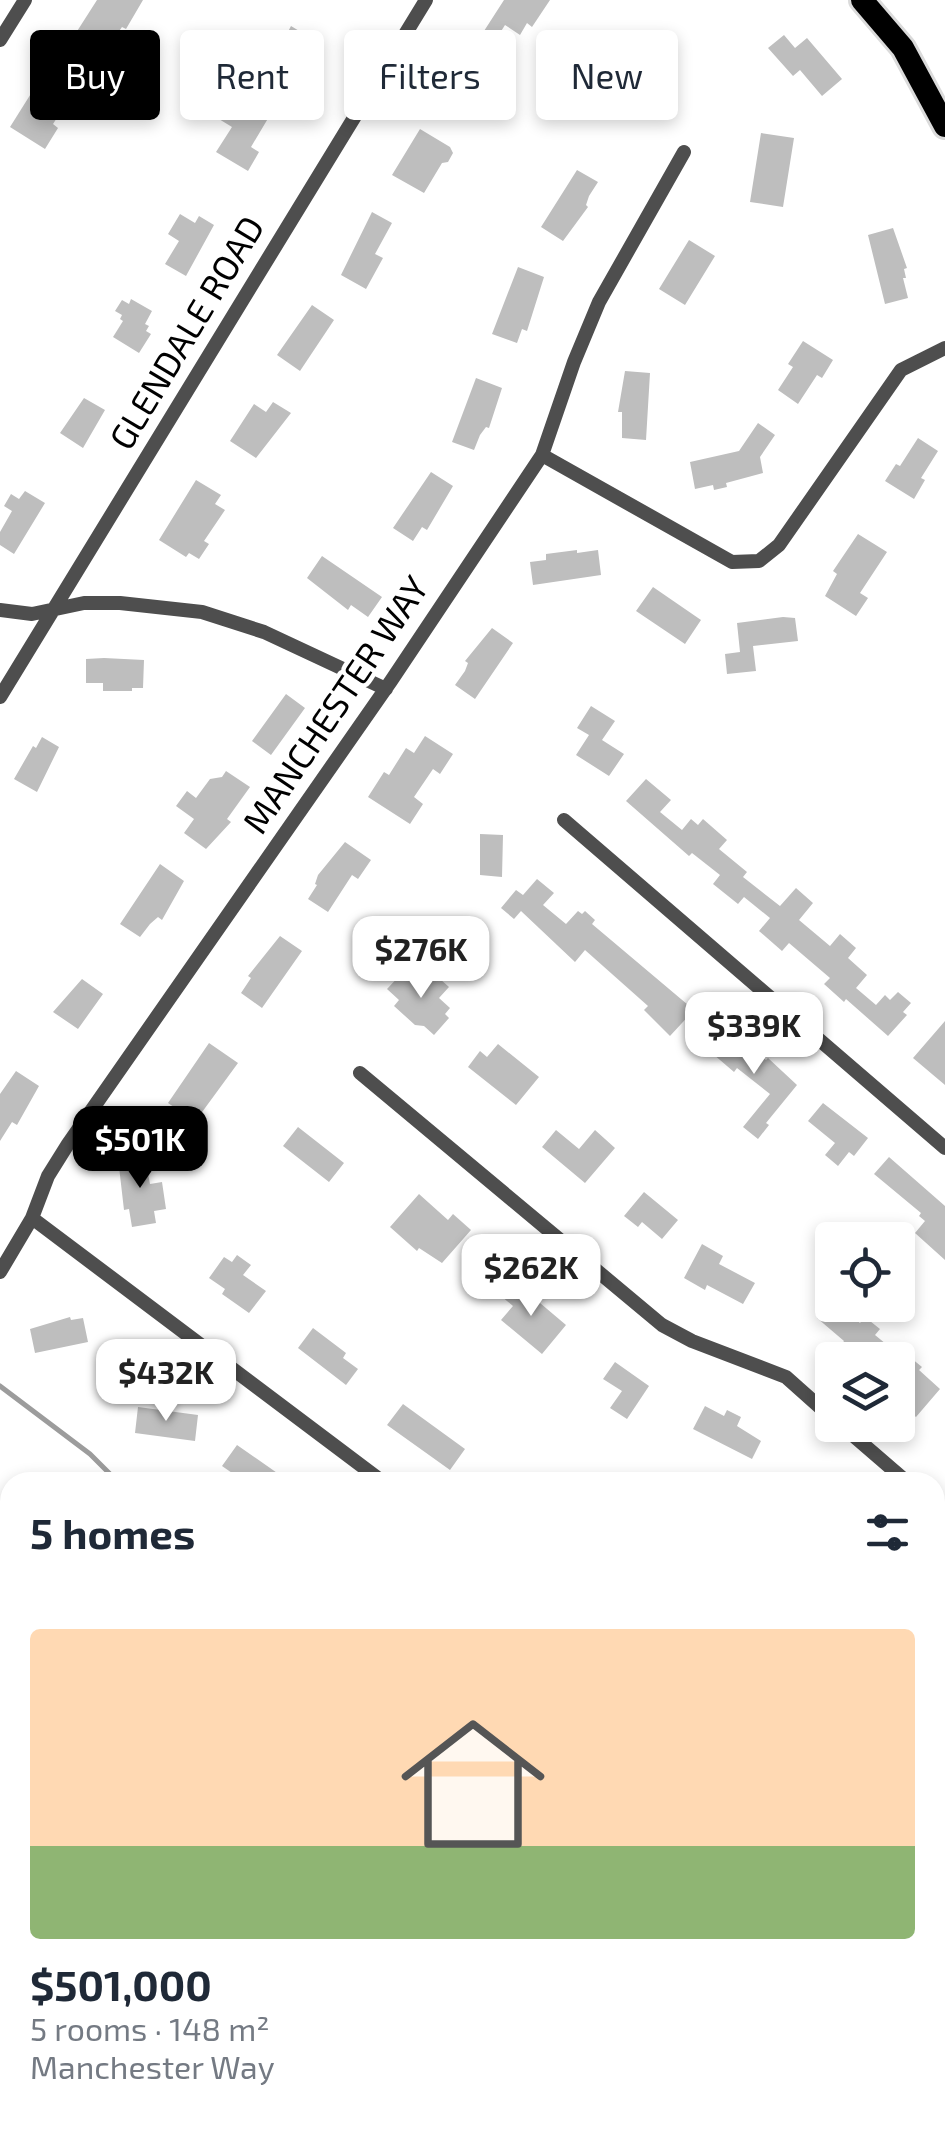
<!DOCTYPE html>
<meta charset="utf-8">
<style>
body{margin:0;font-family:"Exo 2",sans-serif;background:#f6f6f7;color:#1f2937;height:100vh;display:flex;flex-direction:column;font-size:38px;white-space:nowrap}
*{box-sizing:border-box;margin:0}
p{font-size:32px;color:#747a83}
.icon{flex:none;width:55px;height:55px;fill:none;stroke:currentColor;stroke-width:2;stroke-linecap:round;stroke-linejoin:round}
.map{position:relative;flex:1;overflow:hidden}
.drawer{position:absolute;left:0px;top:1472px;width:945px;height:672px;display:flex;flex-direction:column;background:#fff;border-radius:30px 30px 0 0;box-shadow:0 5px 15px #0003}
.drawer>*{flex:none}
.top-card{position:absolute;left:30px;top:30px;width:885px;height:90px;display:flex;gap:20px}
.controls{position:absolute;left:815px;top:1222px;display:grid;gap:20px}
.controls a{display:grid;place-items:center;width:100px;height:100px;border-radius:10px;background:#fff;box-shadow:0 5px 15px #0003;font-size:50px}
.price{position:absolute;translate:-50% -85px;padding:0 22px;border-radius:20px;background:#fff;color:#222;font-size:32px;line-height:65px;filter:drop-shadow(0 2px 5px #0008)}
.price::after{content:'';position:absolute;left:50%;top:60px;width:30px;height:22px;margin-left:-15px;background:inherit;clip-path:polygon(0 0,100% 0,50% 100%)}
.price.selected{background:#000;color:#fff}
ul{padding:0;list-style:none}
li{display:grid;align-content:center;gap:20px;height:530px;padding:0 30px}
li span{display:grid;place-items:center;height:310px;border-radius:10px;color:#555}
li>.icon{margin-inline-start:auto}
span .icon{width:180px;height:180px;fill:#fffc;stroke-width:1}
li b{font-size:42px}
h2{display:flex;justify-content:space-between;align-items:center;height:120px;padding:0 30px;font-size:42px}
.tag{padding:0 35px;border-radius:10px;background:#fff;box-shadow:0 5px 15px #0003;font-size:35px;line-height:90px}
.tag.selected{background:#000;color:#fff}
.map>svg:first-child{display:block}
.forest{fill:url(#forest-firs)}
.lines{fill:none;stroke-linecap:round;stroke-linejoin:round}
.stream{stroke:#9c9c9c;stroke-width:5}
.building{fill:#bebebe}
.primary-casing{stroke:#dbdbdb;stroke-width:28}
.service{stroke:#4e4e4e;stroke-width:6}
.minor{stroke:#4e4e4e;stroke-width:14}
.tertiary{stroke:#4e4e4e;stroke-width:18}
.primary{stroke:#000;stroke-width:22}
.labels{text-anchor:middle;stroke-width:9;stroke-linejoin:round;paint-order:stroke}
.street-label{font-size:35px;fill:#000;stroke:#fff}
</style>
<div class="map">
<svg width="945" height="2143" viewBox="0 0 945 2143">
<defs>
<pattern id="forest-firs" width="22" height="20" patternUnits="userSpaceOnUse" patternTransform="scale(2.5)"><rect width="22" height="20" fill="#d5d5d5"/><path d="M5 1l3.5 6h-7zM16 11l3.5 6h-7z" fill="#b5b5b5"/></pattern>
</defs>
<rect width="100%" height="100%" fill="#fff"/>
<path class="forest" d="M936,2062l9,6v75h-68l6,-8h52z"/>
<g class="lines">
<path class="stream" d="M0,1386l90,68 28,28
M935,2128l10,9"/>
</g>
<path class="building" d="M97,0h46l-17,29 -4,-2 -42,60 -14,-9 -16,25 12,7 -9,14 5,4 -13,21 -35,-22 22,-35 3,1 23,-32z
M504,0h46l-18,27 -5,-4 -7,12 -15,-10 -17,27 17,9 -9,16 -10,-6 -22,37 -18,-10 11,-20 -4,-2 19,-33 3,2z
M291,26l23,14 -8,14 7,5 -30,50 -7,-4 -25,42 8,5 -11,19 -32,-19 16,-25 -18,-11 7,-13 18,11 15,-23 -14,-8 7,-11 15,9z
M784,35l11,13 12,-10 35,41 -20,17 -22,-26 -7,6 -25,-28z
M661,47l15,22 -20,12 3,5 -19,13 -3,-5 -24,16 -14,-22 5,-3 -5,-8 23,-14 4,6z
M420,129l30,18 3,6 -5,9 -6,1 -18,30 -32,-18z
M761,133l33,5 -11,69 -33,-5z
M577,170l21,12 -9,14 -3,9 2,2 -25,34 -22,-14z
M372,212l20,11 -17,31 8,4 -17,31 -25,-14z
M180,214l15,9 4,-7 15,9 -28,51 -21,-12 14,-23 -11,-7z
M893,228l14,40 -3,1 2,9h-3l5,20 -23,6 -17,-69z
M689,240l26,16 -30,49 -26,-16z
M518,267l26,10 -17,54 -5,-2 -5,14 -25,-9z
M131,299l21,12 -7,13 4,2 -3,5 5,3 -12,19 -26,-16 10,-16 -3,-2 2,-4 -7,-4 7,-11 7,4z
M312,305l22,15 -34,51 -23,-16z
M803,341l30,19 -11,18 -5,-3 -19,29 -20,-14 15,-23 -5,-3z
M625,371l25,2 -4,67 -24,-2v-26h-4z
M476,378l26,10 -13,40 -3,-1 -6,8 -6,15 -22,-8z
M84,398l21,12 -22,38 -23,-15z
M273,402l18,11 -35,45 -26,-17 24,-37 12,8z
M758,423l17,12 -15,22 3,16 -37,10 1,4 -13,3 -1,-5 -18,4 -5,-27 49,-11z
M918,438l20,13 -17,27 4,2 -11,19 -29,-18 11,-17 4,2z
M431,472l22,14 -26,44 -5,-3 -9,14 -20,-13z
M196,480l25,15 -6,9 10,6 -21,31 5,3 -10,15 -10,-6 -3,4 -27,-17z
M25,491l20,12 -31,51 -14,-9v-13l12,-21 -8,-5 7,-12 8,5z
M858,534l29,18 -27,41 8,5 -12,18 -31,-20 12,-22 -4,-3z
M577,550v3l21,-3 3,25 -68,10 -3,-23 16,-2v-6z
M322,556l60,41 -14,20 -17,-12 -3,5 -41,-32z
M653,587l48,33 -16,24 -49,-33z
M783,617l12,1 3,23 -45,5 3,25 -29,3 -2,-20 15,-2 -3,-29z
M492,628l21,15 -38,56 -20,-14 10,-14 3,-8 -3,-2z
M104,658l40,2 -1,28h-11v3h-29v-8h-17v-24z
M286,694l19,14 -34,47 -19,-14z
M591,706l24,15 -13,19 22,14 -15,22 -33,-21 13,-20 -12,-7z
M425,736l28,18 -13,20 -7,-5 -19,28 9,7 -13,20 -42,-27 16,-25 5,3 17,-27 8,5z
M42,737l17,10 -22,45 -23,-13 19,-33 3,2z
M226,771l24,16 -23,32 4,3 -25,27 -22,-16 10,-14 -18,-13 11,-15 9,7 14,-19 12,-2z
M646,779l25,21 -11,12 22,18 9,-11 7,6 5,-6 24,21 -8,9 28,23 -4,5 37,29 16,-18 17,15 -14,17 31,26 10,-12 16,14 -8,10 19,17 -11,13 20,17 9,-10 5,5 8,-8 13,11 -8,9 4,3 -19,21 -42,-37 -2,3 -20,-18 6,-6 -41,-35 -7,8 -23,-20 11,-13 -26,-21 -6,7 -25,-20 7,-9 -28,-22 -3,3 -63,-55z
M480,834l23,1 -1,42 -22,-2z
M345,842l26,18 -13,19 -6,-4 -24,37 -20,-13 9,-14 -2,-1 3,-9z
M160,864l24,17 -22,39 -4,-3 -8,7 -10,13 -20,-13z
M537,879l17,14 -11,12 23,19 12,-13 4,3 3,-3 10,9 -3,4 102,86 -24,26 -26,-26 4,-4 -63,-56 -10,12 -54,-51 -7,8 -13,-11 15,-18 7,5z
M280,936l22,15 -40,57 -21,-15 10,-15 -3,-2z
M431,971l18,16 -10,11 11,10 -5,6 4,4 -15,17 -10,-9 -9,-1 -21,-19 5,-6 -12,-11 16,-17 9,8 3,-3 7,5z
M82,979l21,15 -25,35 -25,-17z
M945,1021v64l-32,-27z
M721,1030l5,5 5,-3 26,22 9,6 2,-2 29,27 -31,38 3,2 -11,14 -15,-12 27,-33 -33,-26 -3,4 -28,-24z
M209,1043l29,20 -41,56 -5,-3 -2,2 -22,-15z
M498,1044l41,33 -23,28 -48,-38 12,-16 7,6z
M16,1071l23,15 -22,39 -5,-3 -12,19v-47z
M823,1103l45,35 -14,18 -5,-4 -11,14 -13,-11 10,-12 -27,-22z
M298,1127l46,36 -15,19 -46,-36z
M556,1130l23,19 16,-19 20,18 -30,35 -43,-36z
M144,1153l6,31 12,-2 4,27 -12,2 2,12 -24,4 -3,-18 -5,1 -6,-52z
M889,1157l56,49v54l-30,-27 10,-12 -6,-5 2,-3 -47,-39z
M644,1192l34,28 -16,19 -20,-17 -4,5 -14,-11z
M419,1194l29,26 5,-6 18,16 -29,33 -23,-15 -2,3 -27,-24z
M702,1244l21,12 -4,8 36,19 -12,21 -36,-19 -2,5 -21,-12z
M237,1255l14,10 -8,10 23,16 -17,22 -27,-19 3,-5 -16,-11 15,-21 8,5z
M514,1281l52,44 -24,29 -41,-34 12,-14 -12,-10z
M829,1304l14,11 3,-4 14,12 5,-6 15,12 -5,6 33,27 3,-4 11,9 -3,3 21,19 -24,28 -18,-15v-42h-32l-24,-16 2,-3 -27,-23z
M70,1317l1,3 12,-2 5,24 -53,11 -5,-24z
M313,1328l33,25 -3,5 15,11 -12,16 -48,-37z
M615,1362l34,24 -22,33 -17,-11 12,-17 -19,-12z
M403,1404l62,45 -15,21 -63,-45z
M705,1406l19,10 3,-6 14,7 -4,9 24,15 -9,18 -59,-30z
M138,1407l60,8 -3,26 -60,-8z
M237,1445l53,37h-45l-23,-16z"/>
<g class="lines">
<defs>
<path id="primary" d="M862,0l41,48 42,78"/>
</defs>
<use href="#primary" class="primary-casing"/>
<path class="service" d="M95,2135l32,8"/>
<path class="minor" d="M0,40l25,-40
M542,455l190,107 27,-1 20,-16 122,-175 44,-22
M0,610l32,4 52,-11h36l82,9 62,20 122,57
M0,697l426,-697
M564,820l381,328
M360,1073l302,252 30,16 94,36 46,41
M32,1218l351,264
M0,1272l32,-54 16,-42 20,-32 323,-463 151,-226 32,-93 25,-60 85,-150
M841,1425l66,57
M935,1507l10,8
M0,1573l10,11
M0,1747l10,-10
M935,1873l10,9
M750,2135l9,8"/>
<path class="tertiary" d="M935,2056l10,-14
M873,2143l5,-8"/>
<use href="#primary" class="primary"/>
</g>
<g class="labels">
<g class="street-label">
<text transform="translate(187 333) rotate(-59)" y="12">GLENDALE ROAD</text>
<text transform="translate(336 705) rotate(-56)" y="12">MANCHESTER WAY</text>
</g>
</g>
</svg>
<div class="controls">
<a><svg class="icon" aria-label="locate" viewBox="0 0 24 24"><circle cx="12" cy="12" r="6"/><path d="M12 2v4M12 18v4M2 12h4M18 12h4"/></svg></a>
<a><svg class="icon" aria-label="layers" viewBox="0 0 24 24"><path d="M12 4l9 5-9 5-9-5zM3 14l9 5 9-5"/></svg></a>
</div>
<b class="price" style="left:421px;top:1001px">$276K</b>
<b class="price" style="left:754px;top:1077px">$339K</b>
<b class="price selected" style="left:140px;top:1191px">$501K</b>
<b class="price" style="left:531px;top:1319px">$262K</b>
<b class="price" style="left:166px;top:1424px">$432K</b>
<div class="top-card">
<a class="tag selected">Buy</a>
<a class="tag">Rent</a>
<a class="tag">Filters</a>
<a class="tag">New</a>
</div>
<section class="drawer">
<h2>5 homes<svg class="icon" aria-label="filters" viewBox="0 0 24 24"><path d="M4 7h16M4 17h16"/><circle cx="9" cy="7" r="2"/><circle cx="15" cy="17" r="2"/></svg></h2>
<ul>
<li><span style="background:linear-gradient(#ffd9b3 70%,#8fb573 0)"><svg class="icon" aria-label="home" viewBox="0 0 24 24"><path d="M3 11l9-7 9 7M6 9v11h12V9"/></svg></span><div><b>$501,000</b><p>5 rooms · 148 m²</p><p>Manchester Way</p></div></li>
</ul>
</section>
</div>
